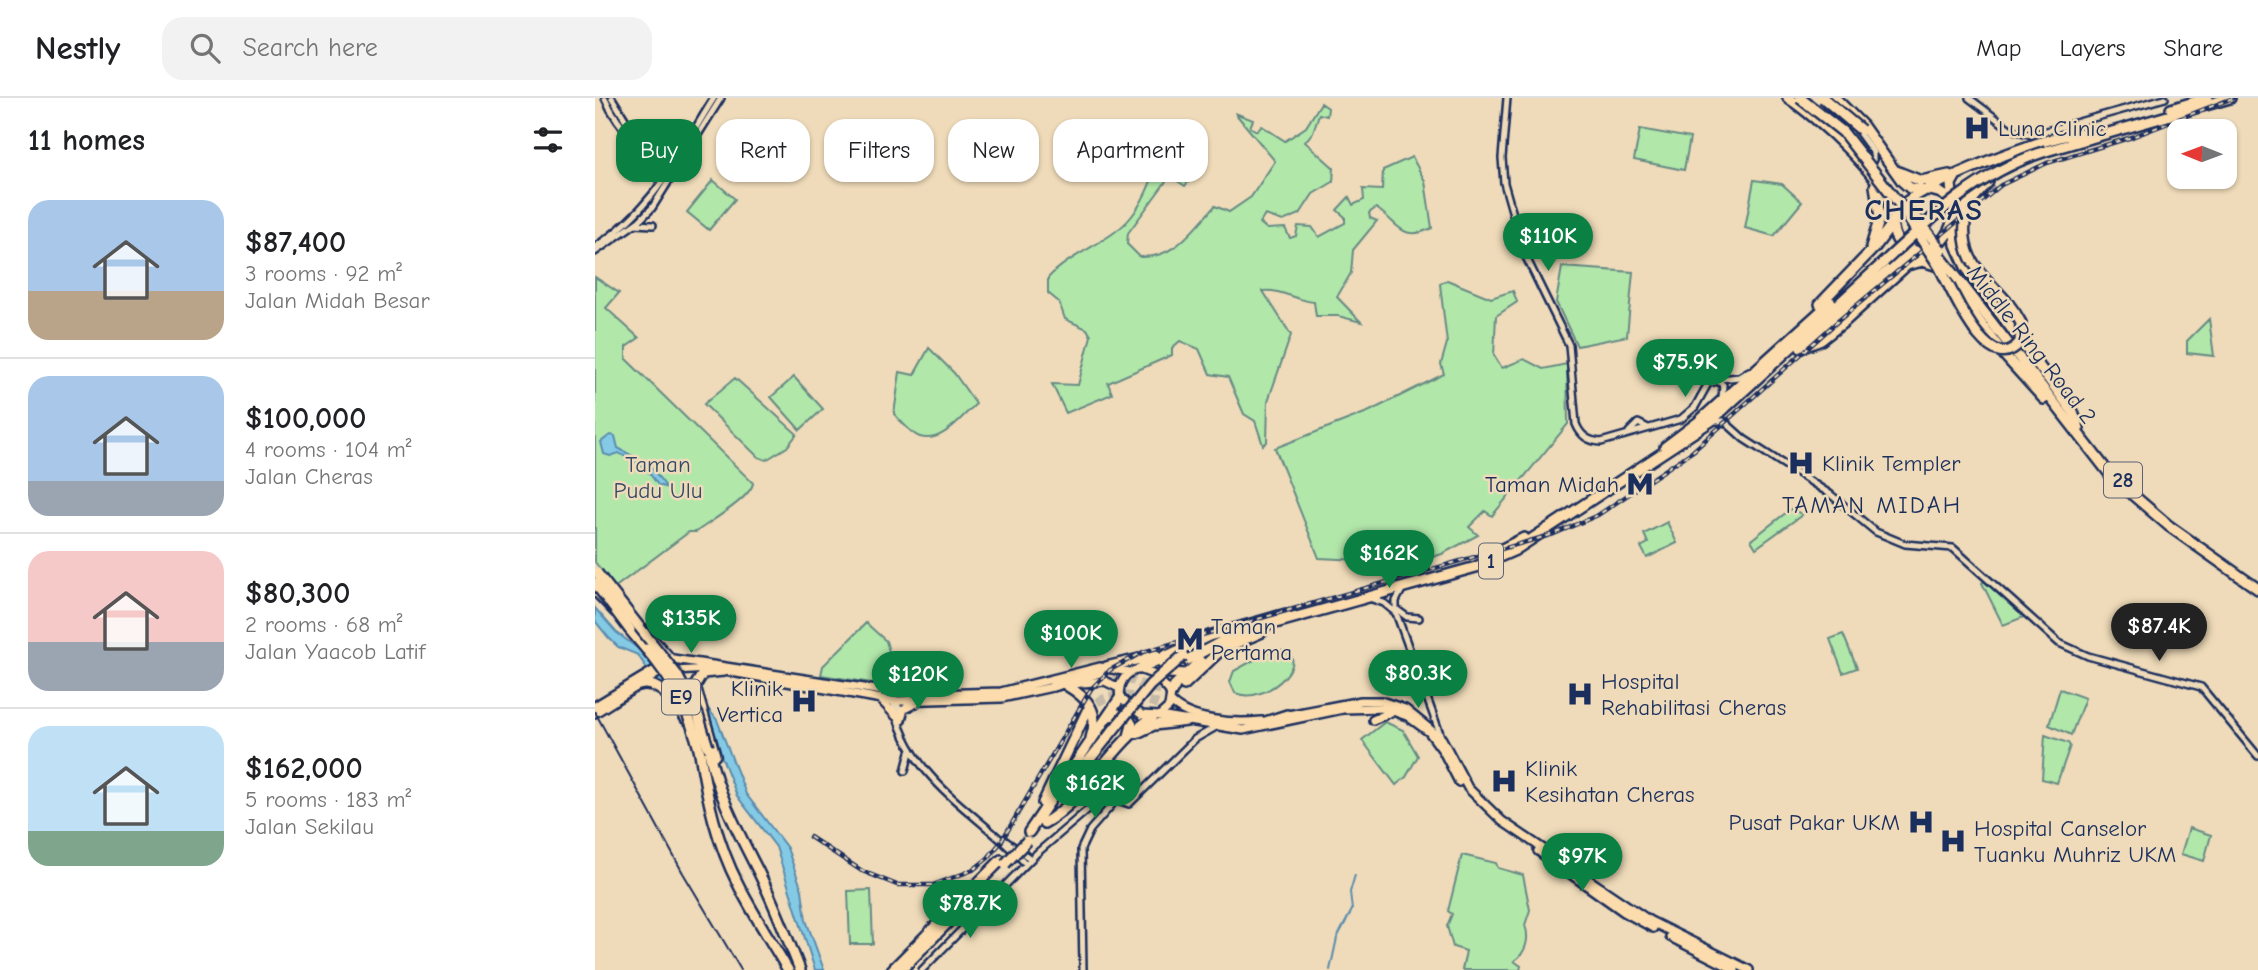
<!DOCTYPE html>
<meta charset="utf-8">
<style>
body{margin:0;font-family:"Comic Neue",sans-serif;background:#f2f2f2;color:#202124;height:100vh;display:flex;flex-direction:column;font-size:26px;white-space:nowrap}
*{box-sizing:border-box;margin:0}
p{font-size:23px;color:#757577}
.icon{flex:none;width:38px;height:38px;fill:none;stroke:currentColor;stroke-width:2;stroke-linecap:round;stroke-linejoin:round}
.map{position:relative;flex:1;overflow:hidden}
.side{display:flex;flex-direction:column;background:#fff;width:595px}
.side>*{flex:none}
.guide{position:absolute;left:21px;top:21px;width:665px;height:63px;display:flex;gap:14px}
.needle{width:46px;rotate:271deg}
.tools{position:absolute;left:1572px;top:21px;display:grid;gap:14px}
.tools a{display:grid;place-items:center;width:70px;height:70px;border-radius:14px;background:#fff;box-shadow:0 2px 5px #0004;font-size:35px}
.price{position:absolute;translate:-50% -60px;padding:0 16px;border-radius:24px;background:#0b8043;color:#fff;font-size:23px;line-height:46px;filter:drop-shadow(0 2px 4px #0008)}
.price::after{content:'';position:absolute;left:50%;top:42px;width:21px;height:16px;margin-left:-10px;background:inherit;clip-path:polygon(0 0,100% 0,50% 100%)}
.price.selected{background:#222;color:#fff}
ul{padding:0;list-style:none}
li{display:flex;align-items:center;gap:21px;height:175px;padding:0 28px}
li+li{border-top:2px solid #e0e0e0}
li span{display:grid;place-items:center;flex:none;width:196px;height:140px;border-radius:21px;color:#555}
li>.icon{margin-inline-start:auto}
span .icon{width:84px;height:84px;fill:#fffc;stroke-width:1}
li b{font-size:30px}
h2{display:flex;justify-content:space-between;align-items:center;height:84px;padding:0 28px;font-size:30px}
.tag{padding:0 24px;border-radius:21px;background:#fff;box-shadow:0 2px 5px #0004;font-size:24px;line-height:63px}
.tag.selected{background:#0b8043;color:#fff}
header{display:flex;align-items:center;gap:42px;box-sizing:border-box;height:98px;padding:0 35px;background:#fff;border-bottom:2px solid #e0e0e0}
header strong{font-size:33px}
nav{display:flex;gap:38px;margin-inline-start:auto;font-size:24px}
.search{width:490px;height:63px;background:#f2f2f2;display:flex;align-items:center;gap:18px;box-sizing:border-box;padding:0 24px;border-radius:21px;color:#757577;font-size:26px}
main{display:flex;flex:1;min-height:0}
.map>svg:first-child{display:block}
.green{fill:#b2e7aa;stroke:#668b84;stroke-width:2}
.water{fill:#84cae5;stroke:#5a8caf;stroke-width:2}
.lines{fill:none;stroke-linecap:round;stroke-linejoin:round}
.stream{stroke:#5a8caf;stroke-width:2}
.highway-tunnel{stroke:#c5b9a7;stroke-width:9;stroke-dasharray:9 4.5;stroke-linecap:butt}
.minor-casing{stroke:#1b2f5e;stroke-width:10}
.major-casing{stroke:#1b2f5e;stroke-width:12}
.highway-casing{stroke:#1b2f5e;stroke-width:14}
.minor{stroke:#efdbb9;stroke-width:5}
.major{stroke:#fcdcac;stroke-width:7}
.highway{stroke:#fcdcac;stroke-width:9}
.tram{stroke:#1b2f5e;stroke-width:2}
.rail-casing{stroke:#1b2f5e;stroke-width:4.5}
.rail{stroke:#efdbb9;stroke-width:2;stroke-dasharray:5;stroke-linecap:butt}
.highway-bridge-casing{stroke:#1b2f5e;stroke-width:14;stroke-linecap:butt}
.highway-bridge{stroke:#fcdcac;stroke-width:9}
.labels{text-anchor:middle;stroke-width:5;stroke-linejoin:round;paint-order:stroke}
.shield{fill:#efdbb9;stroke:#5b6379;stroke-width:2}
.shield-label{font-size:21px;font-weight:bold;fill:#1b2f5e}
.poi-label{font-size:23px;fill:#1b2f5e;stroke:#efdbb9;text-anchor:start}
.street-label{font-size:23px;fill:#1b2f5e;stroke:#efdbb9}
.park-label{font-size:23px;fill:#324b69;stroke:#efdbb9}
.neighbourhood-label{font-size:24px;letter-spacing:2px;fill:#1b2f5e;stroke:#efdbb9}
.district-label{font-size:30px;font-weight:bold;letter-spacing:2px;fill:#1b2f5e;stroke:#efdbb9}
</style>
<header>
<strong>Nestly</strong>
<div class="search"><svg class="icon" aria-label="search" viewBox="0 0 24 24"><circle cx="10" cy="10" r="6"/><path d="M15 15l6 6"/></svg>Search here</div>
<nav><a>Map</a><a>Layers</a><a>Share</a></nav>
</header>
<main>
<section class="side">
<h2>11 homes<svg class="icon" aria-label="filters" viewBox="0 0 24 24"><path d="M4 7h16M4 17h16"/><circle cx="9" cy="7" r="2"/><circle cx="15" cy="17" r="2"/></svg></h2>
<ul>
<li><span style="background:linear-gradient(#a9c7e8 65%,#b9a48a 0)"><svg class="icon" aria-label="home" viewBox="0 0 24 24"><path d="M3 11l9-7 9 7M6 9v11h12V9"/></svg></span><div><b>$87,400</b><p>3 rooms · 92 m²</p><p>Jalan Midah Besar</p></div></li>
<li><span style="background:linear-gradient(#a9c7e8 75%,#9aa5b1 0)"><svg class="icon" aria-label="home" viewBox="0 0 24 24"><path d="M3 11l9-7 9 7M6 9v11h12V9"/></svg></span><div><b>$100,000</b><p>4 rooms · 104 m²</p><p>Jalan Cheras</p></div></li>
<li><span style="background:linear-gradient(#f6c9c9 65%,#9aa5b1 0)"><svg class="icon" aria-label="home" viewBox="0 0 24 24"><path d="M3 11l9-7 9 7M6 9v11h12V9"/></svg></span><div><b>$80,300</b><p>2 rooms · 68 m²</p><p>Jalan Yaacob Latif</p></div></li>
<li><span style="background:linear-gradient(#bfe0f5 75%,#7fa58c 0)"><svg class="icon" aria-label="home" viewBox="0 0 24 24"><path d="M3 11l9-7 9 7M6 9v11h12V9"/></svg></span><div><b>$162,000</b><p>5 rooms · 183 m²</p><p>Jalan Sekilau</p></div></li>
</ul>
</section>
<div class="map">
<svg width="1663" height="872" viewBox="0 0 1663 872">
<rect width="100%" height="100%" fill="#efdbb9"/>
<filter id="ink" filterUnits="userSpaceOnUse"><feTurbulence type="fractalNoise" baseFrequency=".0143" numOctaves="2"/><feDisplacementMap in="SourceGraphic" scale="14" xChannelSelector="R" yChannelSelector="G"/><feConvolveMatrix kernelMatrix="1 2 1 2 8 2 1 2 1" color-interpolation-filters="sRGB"/></filter>
<g filter="url(#ink)">
<path class="green" d="M726,5l7,5 -1,8 -8,-2 -6,18 -8,10 29,26 -1,14 -20,12 -13,20 -17,7 -18,-6 -5,8 7,6 18,-1 5,10 6,-2 2,-10 14,1 7,10 26,-14v-6l-8,-7 12,-13 4,8 11,-5 -1,-11 19,1 1,-20 29,-13 13,24 7,47c-31,15 -33,-5 -56,-20l-7,5 1,5 7,3 -24,29 -2,23 -14,24 24,25 -23,-6h-22l-2,-14c-20,-2 -32,-13 -51,-11l28,44 -23,66 -1,41 -4,3 -8,-24 -11,-7 -16,-37 -18,-3 -11,-25 -19,-8 -8,7v7l-64,28 4,11 -46,19 -14,-29 26,1 13,-49 -4,-7 -22,-10 -6,-17 -11,-9v-15c24,-26 63,-36 83,-61 14,-17 21,-39 29,-59l29,23 -4,5 -15,-10 -42,57 -1,11 13,13c35,2 53,-28 75,-51l14,6 22,-15 24,-36 -40,-48 18,7 -3,7 7,4 5,-5 23,15 21,-14z
M1045,31l50,9 -6,32 -50,-10z
M118,82l22,19 -26,31 -22,-18z
M1159,82l28,4 20,18 -28,34 -29,-8z
M967,169l71,5 -6,64 -50,10 -21,-44z
M0,179l24,16 -13,15 33,30 -13,9v12l127,124c-2,15 -44,39 -57,49h-7l-75,56 -19,-26z
M852,182l44,18 22,-7 4,11 -21,14 -2,39 8,13 22,-9 19,10 24,-5 1,60 -76,92 -7,-5 -16,16 9,8 -36,19 -54,17 -28,-11 -41,-2 -44,-110 95,-37 74,-37 -3,-10 6,-21 -7,-59z
M1614,221l5,37 -27,-3v-12z
M334,250l25,25 22,31c-14,12 -34,40 -56,33 -9,-3 -19,-16 -26,-23l6,-42 14,3z
M199,279l29,32 -23,21 -29,-33z
M140,280l62,56 -10,13 -21,13 -8,-3 -54,-53z
M1197,410l10,7 -46,33 -5,-8z
M1072,424l10,21 -30,15 -6,-11 7,-4 -4,-9z
M1389,483l40,36 -21,8 -21,-42z
M271,525l20,18 11,38 -6,7 -70,-11 2,-9z
M1248,536l14,34 -14,5 -13,-34z
M677,552c50,-1 -3,58 -37,43l-5,-11 4,-11z
M1465,591l25,9 -14,37 -22,-10z
M790,624l18,8 15,26 -12,21 -10,8 -34,-45z
M1450,637l23,8 2,3 -13,37 -15,-4z
M1594,730l22,7 -7,26 -23,-7z
M867,757l34,8 2,5 25,7 7,35 -5,15c5,14 1,28 -11,36l7,5 -1,4h-58l4,-19 -13,-4 -6,-21 5,-12 -4,-3z
M276,792l2,54h-23l-2,-53z"/>
<path class="water" d="M15,337l5,1 3,12 31,17 18,23 -9,-3 -11,-15 -28,-17 -9,3 -6,-2 -3,-12z
M0,510l21,24 28,21 12,17 49,35 12,15 29,74 41,54 15,42 4,30 18,50h-9l-39,-123 -39,-51 -23,-59 -27,-35 -34,-24 -15,-23 -20,-8 -10,-10 -13,-16z"/>
<g class="lines">
<path class="stream" d="M735,872l7,-32 15,-28 -2,-18 5,-17"/>
<path class="highway-tunnel" d="M505,574c28,0 49,24 76,17
M492,613c31,-34 72,-2 108,6"/>
<defs>
<path id="minor" d="M10,0c15,34 38,53 69,72
M17,0l21,34 45,31
M912,0l-5,60 2,25 20,70 45,92 7,79c5,12 12,17 25,18l80,-23 14,-12 15,-27 29,-3 10,-6
M1374,0l41,31 22,6 133,-37
M1262,32l16,22v8l-5,4
M40,126l18,1
M0,149c62,-41 81,-89 119,-149
M0,154l44,-31 13,-13 69,-110
M1115,285l8,-2 5,4 -1,13
M1116,323h13l20,18 86,55 46,38 29,12 48,4 106,95 29,13 113,31 57,69
M1034,334l9,-9 10,5
M808,490l-7,13v12l46,126
M0,495l19,20
M774,500l15,5 12,10
M801,511l11,8 12,1
M49,529l29,32
M298,603c15,80 82,108 133,163
M302,603l4,18
M310,673l5,-19
M408,741l28,20
M327,872l115,-117 62,-53 13,-2 17,6 66,-65 21,-12
M488,872l-2,-121 9,-19 27,-31"/>
<path id="major" d="M544,571l16,6 16,18 -2,14 -10,9 -17,-1 -22,-17c-3,-14 5,-26 19,-29z
M125,572l173,31 109,-3 55,-12
M477,586l33,-3 14,7
M287,603l14,15
M576,604c19,19 64,22 90,19
M0,608l78,-47 217,33 42,2 69,-2 99,-25 30,5
M0,615l65,-41 48,-3
M564,618l84,14 100,-21 41,-1 23,8 22,16 14,19 16,31
M688,618l78,-15h20l24,8 37,30 26,49 34,33 148,100 99,49
M306,622l3,-11 12,-6
M778,622l18,-8
M943,753l86,61 29,16
M1075,839l65,33"/>
<path id="highway" d="M1193,0c28,18 104,85 106,119
M1240,0l28,28 39,55 8,7 11,2
M1576,11l36,-11
M1451,53l184,-53
M1301,73l25,10 28,-6
M1360,79l-4,7 1,10 11,3
M1332,92c44,2 26,58 -7,63l-20,-9c-8,-10 -10,-23 -2,-34 15,-23 163,-82 192,-77
M1359,124l2,23 10,22 107,145 6,16
M1364,133l5,-22 24,-27
M1276,149l9,-30 -5,-31
M1363,181l154,198 57,49 89,63
M1357,187l54,72 38,42
M1225,206l55,-57 17,-23
M1207,247l100,-86 13,-7
M1206,250l20,-8 24,-19 62,-56 16,-4 12,4
M1070,349l33,-25 133,-120
M895,457l34,-17
M35,532l16,19
M570,557l-2,10 6,8 17,1
M592,562l49,-26 240,-67 39,-17 196,-129 173,-159
M511,569l50,-12
M544,571l70,-33 77,-22
M44,587c18,-6 39,19 47,34
M471,587c22,13 34,27 25,53
M589,587l38,-36 40,-17
M458,588l47,-14
M576,595l5,-9 24,-23
M515,618l8,-2 10,4 4,7 -3,11
M661,627l31,-10
M542,635l17,-8 33,-4
M113,649c9,46 29,83 50,124 16,32 29,66 42,99
M105,655c7,46 17,90 38,131 15,30 33,57 50,86
M120,657l-20,-69 8,-13 21,-2
M468,695l56,-70
M448,705l44,-92
M449,725c42,-23 67,-79 109,-106
M434,734l91,-134
M297,872l109,-110
M306,872l81,-82"/>
</defs>
<use href="#minor" class="minor-casing"/>
<use href="#major" class="major-casing"/>
<use href="#highway" class="highway-casing"/>
<use href="#minor" class="minor"/>
<use href="#major" class="major"/>
<use href="#highway" class="highway"/>
<path class="tram" d="M0,614l88,161 58,97"/>
<defs>
<path id="rail" d="M215,739l52,34 35,14h36l40,-15 15,-12 13,-16 90,-153 19,-19 33,-18 411,-118 44,-19 95,-64 145,-130 163,-136 46,-22 85,-26 101,-39"/>
</defs>
<use href="#rail" class="rail-casing"/>
<use href="#rail" class="rail"/>
<defs>
<path id="highway-bridge" d="M1205,0l43,34 64,82
M1228,0l38,32
M1312,108l34,44
M1309,112c10,20 23,37 35,56 11,19 49,116 81,76l1,-19c-21,-42 -65,-51 -55,-108
M1338,149l25,32
M1289,164c50,-47 96,-90 162,-111
M2,475l80,102 21,40 10,32
M0,485l35,47
M51,551c28,32 44,63 54,104
M524,625l31,-38 33,-29
M410,766l22,-23"/>
</defs>
<use href="#highway-bridge" class="highway-bridge-casing"/>
<use href="#highway-bridge" class="highway-bridge"/>
</g>
</g>
<defs>
<symbol id="hospital-bare" viewBox="-9 -9 18 18"><path d="M-5-5h3v3.5h4V-5h3V5h-3V1.5h-4V5h-3Z" fill="#1b2f5e" stroke="#efdbb9" stroke-width="2.5" paint-order="stroke"/></symbol>
<symbol id="metro-bare" viewBox="-9 -9 18 18"><path d="M-5.5 5V-5H-3L0 0L3-5H5.5V5H3V-.5L0 4L-3-.5V5Z" fill="#1b2f5e" stroke="#efdbb9" stroke-width="2.5" paint-order="stroke"/></symbol>
</defs>
<g fill-rule="evenodd">
<use href="#hospital-bare" x="1363" y="11" width="38" height="38"/>
<use href="#hospital-bare" x="1187" y="346" width="38" height="38"/>
<use href="#metro-bare" x="1026" y="367" width="38" height="38"/>
<use href="#metro-bare" x="576" y="522" width="38" height="38"/>
<use href="#hospital-bare" x="966" y="577" width="38" height="38"/>
<use href="#hospital-bare" x="190" y="584" width="38" height="38"/>
<use href="#hospital-bare" x="890" y="664" width="38" height="38"/>
<use href="#hospital-bare" x="1307" y="705" width="38" height="38"/>
<use href="#hospital-bare" x="1339" y="724" width="38" height="38"/>
</g>
<g class="labels">
<g class="shield">
<rect x="1509" y="364.5" width="38" height="35" rx="5"/>
<rect x="884" y="445.5" width="24" height="35" rx="5"/>
<rect x="67" y="581.5" width="38" height="35" rx="5"/>
</g>
<g class="shield-label">
<text x="1528" y="389">28</text>
<text x="896" y="470">1</text>
<text x="86" y="606">E9</text>
</g>
<g class="poi-label">
<text x="1403" y="38">Luna Clinic</text>
<text x="1227" y="373">Klinik Templer</text>
<text x="1024" y="394" text-anchor="end">Taman Midah</text>
<text x="616" y="536">Taman<tspan x="616" dy="26">Pertama</tspan></text>
<text x="1006" y="591">Hospital<tspan x="1006" dy="26">Rehabilitasi Cheras</tspan></text>
<text x="188" y="598" text-anchor="end">Klinik<tspan x="188" dy="26">Vertica</tspan></text>
<text x="930" y="678">Klinik<tspan x="930" dy="26">Kesihatan Cheras</tspan></text>
<text x="1305" y="732" text-anchor="end">Pusat Pakar UKM</text>
<text x="1379" y="738">Hospital Canselor<tspan x="1379" dy="26">Tuanku Muhriz UKM</tspan></text>
</g>
<g class="street-label">
<text transform="translate(1437 246) rotate(52)" y="8">Middle Ring Road 2</text>
</g>
<g class="park-label">
<text x="63" y="374">Taman<tspan x="63" dy="26">Pudu Ulu</tspan></text>
</g>
<g class="neighbourhood-label">
<text x="1277" y="415">TAMAN MIDAH</text>
</g>
<g class="district-label">
<text x="1329" y="122">CHERAS</text>
</g>
</g>
</svg>
<div class="tools">
<a><svg class="needle" viewBox="-14 -14 28 28"><path d="M0-13l5 13h-10z" fill="#e53935"/><path d="M0 13l5-13h-10z" fill="#757577"/></svg></a>
</div>
<b class="price" style="left:953px;top:175px">$110K</b>
<b class="price" style="left:1090px;top:301px">$75.9K</b>
<b class="price" style="left:794px;top:492px">$162K</b>
<b class="price" style="left:96px;top:557px">$135K</b>
<b class="price selected" style="left:1564px;top:565px">$87.4K</b>
<b class="price" style="left:476px;top:572px">$100K</b>
<b class="price" style="left:823px;top:612px">$80.3K</b>
<b class="price" style="left:323px;top:613px">$120K</b>
<b class="price" style="left:500px;top:722px">$162K</b>
<b class="price" style="left:987px;top:795px">$97K</b>
<b class="price" style="left:375px;top:842px">$78.7K</b>
<div class="guide">
<a class="tag selected">Buy</a>
<a class="tag">Rent</a>
<a class="tag">Filters</a>
<a class="tag">New</a>
<a class="tag">Apartment</a>
</div>
</div>
</main>
